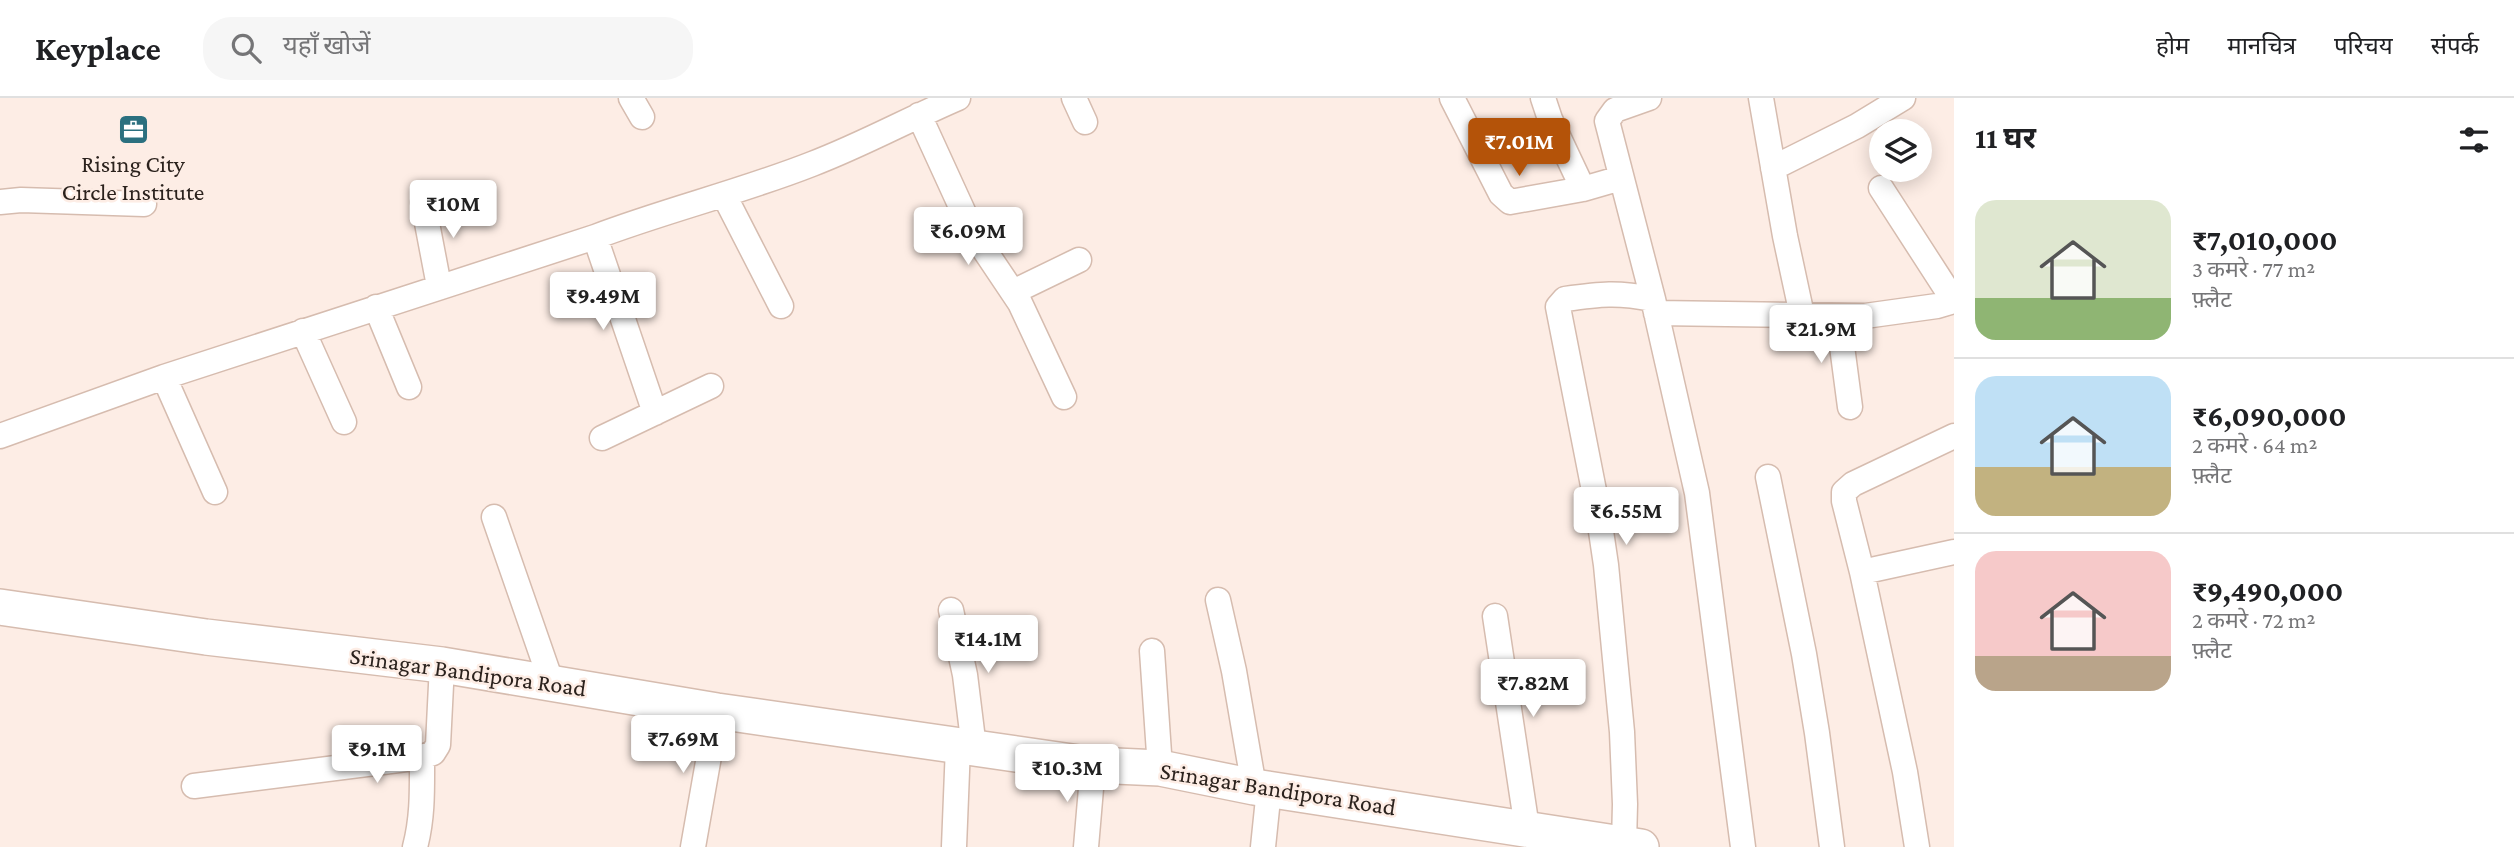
<!DOCTYPE html>
<html lang="hi">
<meta charset="utf-8">
<style>
body{margin:0;font-family:"Crimson Pro","Noto Sans Devanagari",serif;background:#f6f6f6;color:#202124;height:100vh;display:flex;flex-direction:column;font-size:26px;white-space:nowrap}
*{box-sizing:border-box;margin:0}
p{font-size:23px;color:#757577}
.icon{flex:none;width:38px;height:38px;fill:none;stroke:currentColor;stroke-width:2;stroke-linecap:round;stroke-linejoin:round}
.map{position:relative;flex:1;overflow:hidden}
.side{display:flex;flex-direction:column;background:#fff;width:560px}
.side>*{flex:none}
.controls{position:absolute;left:1869px;top:21px;display:grid;gap:14px}
.controls a{display:grid;place-items:center;width:63px;height:63px;border-radius:50%;background:#fff;box-shadow:0 4px 18px #0003;font-size:35px}
.price{position:absolute;translate:-50% -60px;padding:0 16px;border-radius:7px;background:#fff;color:#222;font-size:23px;line-height:46px;filter:drop-shadow(0 2px 4px #0008)}
.price::after{content:'';position:absolute;left:50%;top:42px;width:21px;height:16px;margin-left:-10px;background:inherit;clip-path:polygon(0 0,100% 0,50% 100%)}
.price.on{background:#b45309;color:#fff}
ul{padding:0;list-style:none}
li{display:flex;align-items:center;gap:21px;height:175px;padding:0 21px}
li+li{border-top:2px solid #e0e0e0}
li span{display:grid;place-items:center;flex:none;width:196px;height:140px;border-radius:21px;color:#555}
li>.icon{margin-inline-start:auto}
span .icon{width:84px;height:84px;fill:#fffc;stroke-width:1}
li b{font-size:30px}
h2{display:flex;justify-content:space-between;align-items:center;height:84px;padding:0 21px;font-size:30px}
header{display:flex;align-items:center;gap:42px;box-sizing:border-box;height:98px;padding:0 35px;background:#fff;border-bottom:2px solid #e0e0e0}
header strong{font-size:33px}
nav{display:flex;gap:38px;margin-inline-start:auto;font-size:24px}
.search{width:490px;height:63px;background:#f6f6f6;display:flex;align-items:center;gap:18px;box-sizing:border-box;padding:0 24px;border-radius:28px;color:#757577;font-size:26px}
main{display:flex;flex:1;min-height:0}
.map>svg:first-child{display:block}
.lines{fill:none;stroke-linecap:round;stroke-linejoin:round}
.minor-casing{stroke:#d6bcaf;stroke-width:27}
.highway-casing{stroke:#d6bcaf;stroke-width:38}
.minor{stroke:#fff;stroke-width:24}
.highway{stroke:#fff;stroke-width:35}
.labels{text-anchor:middle;stroke-width:5;stroke-linejoin:round;paint-order:stroke}
.poi-label{font-size:24px;fill:#2b221d;stroke:#fdede5}
.street-label{font-size:24px;fill:#2b221d;stroke:#fdede5}
</style>
<header>
<strong>Keyplace</strong>
<div class="search"><svg class="icon" aria-label="search" viewBox="0 0 24 24"><circle cx="10" cy="10" r="6"/><path d="M15 15l6 6"/></svg>यहाँ खोजें</div>
<nav><a>होम</a><a>मानचित्र</a><a>परिचय</a><a>संपर्क</a></nav>
</header>
<main>
<div class="map">
<svg width="1954" height="749" viewBox="0 0 1954 749">
<rect width="100%" height="100%" fill="#fdede5"/>
<g class="lines">
<defs>
<path id="minor" d="M631,0l11,19
M1074,0l11,24
M1452,0l49,96 9,8 73,-13 38,-11
M1543,0l7,21 33,70
M1649,0l-34,12 -8,11 46,178 44,194 46,354
M1761,0l24,138 17,79
M919,17l54,118 47,70 44,94
M1773,70l84,-42 46,-28
M1881,90l73,113
M724,97l57,111
M0,104l21,-2 123,4
M423,104l16,84
M595,139l60,176
M1013,194l66,-32
M376,209l33,80
M1656,215l209,3 72,-10 17,-5
M1838,218l12,91
M303,233l41,91
M164,279l51,115
M0,338l164,-59 431,-140c71,-27 146,-45 217,-73 50,-19 97,-45 146,-66
M602,340l109,-52
M1768,379l36,177 13,79 15,114
M494,419l58,167
M1862,474l92,-20
M1218,502l16,71 20,116
M951,512l14,65 9,73
M1495,518l32,212
M1152,553l8,117
M194,688l228,-29 11,-4 5,-8 4,-80
M1624,746l1,-40 -3,-72 -16,-167 -8,-54 -40,-204 7,-8c36,-5 52,-7 88,0
M415,749c8,-30 7,-59 7,-90
M693,749l24,-136
M954,749l4,-101
M1086,749l7,-82
M1263,749l6,-58
M1917,749l-12,-75 -43,-200 -18,-71v-9l9,-8 101,-48"/>
<path id="highway" d="M0,509l206,30 236,28 275,46 376,54 67,3 94,19 387,60"/>
</defs>
<use href="#minor" class="minor-casing"/>
<use href="#highway" class="highway-casing"/>
<use href="#minor" class="minor"/>
<use href="#highway" class="highway"/>
</g>
<defs>
<symbol id="office-square" viewBox="-11 -11 22 22"><rect x="-9" y="-9" width="18" height="18" rx="4" fill="#2b707f" stroke="#fdede5"/><path d="M-6-3h4V-5.5h4V-3h4V5H-6ZM-1-4.5V-3h2v-1.5ZM-6 0V1H6V0Z" fill="#fff"/></symbol>
</defs>
<g fill-rule="evenodd">
<use href="#office-square" x="116" y="14" width="35" height="35"/>
</g>
<g class="labels">
<g class="poi-label">
<text x="133" y="74">Rising City<tspan x="133" dy="28">Circle Institute</tspan></text>
</g>
<g class="street-label">
<text transform="translate(468 574) rotate(8)" y="8">Srinagar Bandipora Road</text>
<text transform="translate(1278 691) rotate(9)" y="8">Srinagar Bandipora Road</text>
</g>
</g>
</svg>
<div class="controls">
<a><svg class="icon" aria-label="layers" viewBox="0 0 24 24"><path d="M12 4l9 5-9 5-9-5zM3 14l9 5 9-5"/></svg></a>
</div>
<b class="price on" style="left:1519px;top:80px">₹7.01M</b>
<b class="price" style="left:453px;top:142px">₹10M</b>
<b class="price" style="left:968px;top:169px">₹6.09M</b>
<b class="price" style="left:603px;top:234px">₹9.49M</b>
<b class="price" style="left:1821px;top:267px">₹21.9M</b>
<b class="price" style="left:1626px;top:449px">₹6.55M</b>
<b class="price" style="left:988px;top:577px">₹14.1M</b>
<b class="price" style="left:1533px;top:621px">₹7.82M</b>
<b class="price" style="left:683px;top:677px">₹7.69M</b>
<b class="price" style="left:377px;top:687px">₹9.1M</b>
<b class="price" style="left:1067px;top:706px">₹10.3M</b>
</div>
<section class="side">
<h2>11 घर<svg class="icon" aria-label="filters" viewBox="0 0 24 24"><path d="M4 7h16M4 17h16"/><circle cx="9" cy="7" r="2"/><circle cx="15" cy="17" r="2"/></svg></h2>
<ul>
<li><span style="background:linear-gradient(#dfe7d0 70%,#8fb573 0)"><svg class="icon" aria-label="home" viewBox="0 0 24 24"><path d="M3 11l9-7 9 7M6 9v11h12V9"/></svg></span><div><b>₹7,010,000</b><p>3 कमरे · 77 m²</p><p>फ़्लैट</p></div></li>
<li><span style="background:linear-gradient(#bfe0f5 65%,#c2b280 0)"><svg class="icon" aria-label="home" viewBox="0 0 24 24"><path d="M3 11l9-7 9 7M6 9v11h12V9"/></svg></span><div><b>₹6,090,000</b><p>2 कमरे · 64 m²</p><p>फ़्लैट</p></div></li>
<li><span style="background:linear-gradient(#f6c9c9 75%,#b9a48a 0)"><svg class="icon" aria-label="home" viewBox="0 0 24 24"><path d="M3 11l9-7 9 7M6 9v11h12V9"/></svg></span><div><b>₹9,490,000</b><p>2 कमरे · 72 m²</p><p>फ़्लैट</p></div></li>
</ul>
</section>
</main>
